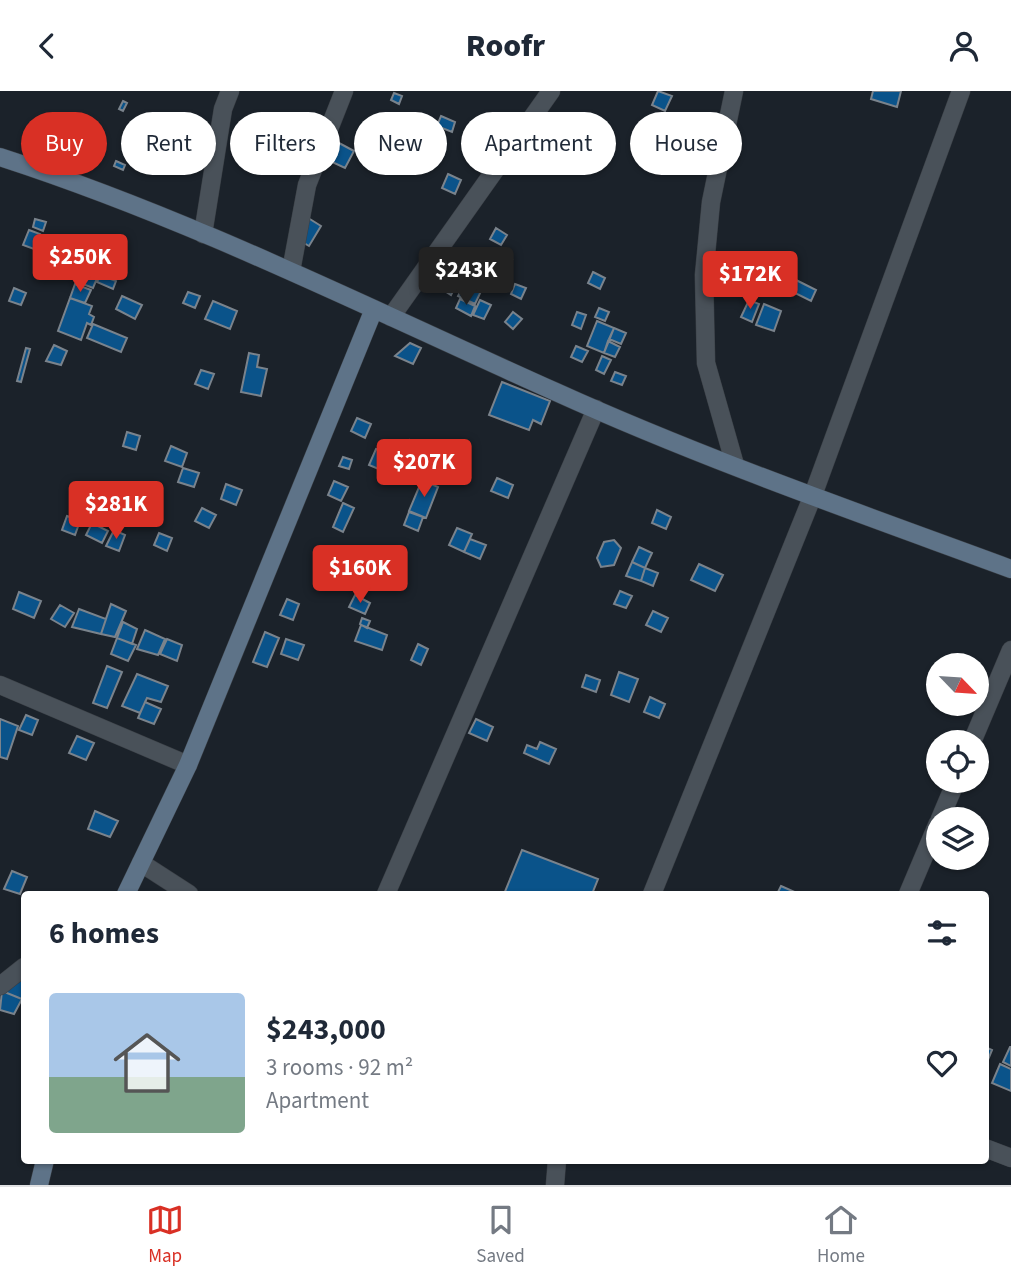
<!DOCTYPE html>
<meta charset="utf-8">
<style>
body{margin:0;font-family:"Source Sans 3",sans-serif;background:#f2f2f3;color:#1f2937;height:100vh;display:flex;flex-direction:column;font-size:26px;white-space:nowrap}
*{box-sizing:border-box;margin:0}
p{font-size:23px;color:#747a83}
.icon{flex:none;width:38px;height:38px;fill:none;stroke:currentColor;stroke-width:2;stroke-linecap:round;stroke-linejoin:round}
.map{position:relative;flex:1;overflow:hidden}
.panel{position:absolute;left:21px;top:800px;width:968px;height:273px;display:flex;flex-direction:column;background:#fff;border-radius:7px;box-shadow:0 2px 5px #0004}
.panel>*{flex:none}
.top-card{position:absolute;left:21px;top:21px;width:970px;height:63px;display:flex;gap:14px}
.needle{width:46px;rotate:115deg}
.tools{position:absolute;left:926px;top:562px;display:grid;gap:14px}
.tools a{display:grid;place-items:center;width:63px;height:63px;border-radius:50%;background:#fff;box-shadow:0 2px 5px #0004;font-size:35px}
.price{position:absolute;translate:-50% -60px;padding:0 16px;border-radius:7px;background:#d93025;color:#fff;font-size:23px;line-height:46px;filter:drop-shadow(0 2px 4px #0008)}
.price::after{content:'';position:absolute;left:50%;top:42px;width:21px;height:16px;margin-left:-10px;background:inherit;clip-path:polygon(0 0,100% 0,50% 100%)}
.price.selected{background:#222;color:#fff}
ul{padding:0;list-style:none}
li{display:flex;align-items:center;gap:21px;height:175px;padding:0 28px}
li+li{border-top:2px solid #e0e1e3}
li span{display:grid;place-items:center;flex:none;width:196px;height:140px;border-radius:7px;color:#555}
li>.icon{margin-inline-start:auto}
span .icon{width:84px;height:84px;fill:#fffc;stroke-width:1}
li b{font-size:30px}
h2{display:flex;justify-content:space-between;align-items:center;height:84px;padding:0 28px;font-size:30px}
.tag{padding:0 24px;border-radius:32px;background:#fff;box-shadow:0 2px 5px #0004;font-size:24px;line-height:63px}
.tag.selected{background:#d93025;color:#fff}
header{display:flex;justify-content:space-between;align-items:center;height:91px;padding:0 28px;background:#fff;font-size:32px;font-weight:800}
.menu{display:flex;justify-content:space-around;align-items:center;height:98px;border-top:2px solid #e0e1e3;background:#fff;font-size:19px;color:#747a83}
.menu a{display:grid;justify-items:center;gap:4px}
.menu .selected{color:#d93025}
.map>svg:first-child{display:block}
.building{fill:#0a538a;stroke:#7a838c;stroke-width:2}
.lines{fill:none;stroke-linecap:round;stroke-linejoin:round}
.minor-casing{stroke:#3a3f45;stroke-width:19}
.secondary-casing{stroke:#3a3f45;stroke-width:19}
.minor{stroke:#495159;stroke-width:18}
.secondary{stroke:#5e7388;stroke-width:18}
</style>
<header><svg class="icon" aria-label="back" viewBox="0 0 24 24"><path d="M15 5l-7 7 7 7"/></svg>Roofr<svg class="icon" aria-label="person" viewBox="0 0 24 24"><circle cx="12" cy="8" r="4"/><path d="M4 21q1-7 8-7t8 7"/></svg></header>
<div class="map">
<svg width="1011" height="1094" viewBox="0 0 1011 1094">
<rect width="100%" height="100%" fill="#1b222a"/>
<path class="building" d="M658,0l14,5 -7,15 -13,-6z
M873,0h28l-4,16 -26,-8z
M394,2l8,3 -3,8 -8,-4z
M123,10l4,2 -4,8 -4,-2z
M441,25l14,6 -3,10 -15,-6z
M407,47l19,6 -4,13 -18,-6z
M339,52l15,8 -9,17 -15,-7z
M116,70l9,4 -2,5 -9,-4z
M448,83l13,6 -6,14 -13,-6z
M305,125l16,10 -12,20 -10,-6z
M35,128l11,3 -3,9 -10,-4z
M496,137l11,7 -6,10 -11,-6z
M29,139l11,4 -6,15 -11,-4z
M87,161l14,5 -5,16 -15,-5z
M501,163l11,6 -6,11 -11,-5z
M735,174l7,3 -6,11 -6,-2z
M81,177l17,8 -5,12 -18,-7z
M593,181l12,6 -5,11 -12,-6z
M774,183l16,8 -4,8 -16,-8z
M100,184l16,6 -3,8 -16,-7z
M446,184l12,6 -7,14 -11,-7z
M426,185l11,5 -3,7 -12,-5z
M796,189l20,10 -5,11 -20,-10z
M466,190l16,8 -7,15 -17,-8z
M75,193l16,6 -6,13 -15,-5z
M515,193l11,4 -5,11 -10,-5z
M14,197l12,5 -5,12 -12,-4z
M188,201l12,4 -5,12 -12,-5z
M122,205l20,9 -7,14 -19,-10z
M70,207l22,8 -3,8 5,3 -3,8 -4,-2 -6,17 -23,-9z
M460,208l15,7 -4,10 -15,-8z
M480,209l11,5 -7,14 -11,-4z
M749,209l10,4 -7,18 -11,-5z
M213,210l24,10 -7,18 -25,-10z
M764,213l17,7 -7,20 -18,-6z
M599,217l10,4 -4,9 -10,-4z
M513,221l9,7 -9,10 -8,-7z
M577,221l9,3 -5,14 -9,-4z
M597,230l17,7 -10,25 -17,-7z
M93,233l34,14 -6,14 -34,-14z
M614,237l12,5 -5,11 -12,-5z
M608,250l12,6 -5,10 -11,-4z
M410,252l11,5 -8,16 -18,-8z
M54,254l13,6 -6,14 -15,-4z
M576,255l12,5 -6,11 -11,-5z
M26,257l4,1 -9,33 -4,-1z
M249,262l10,2 -2,12 10,2 -6,27 -20,-4z
M602,265l9,4 -7,14 -8,-4z
M201,279l13,4 -6,15 -13,-5z
M615,281l11,4 -4,9 -11,-4z
M502,291l48,19 -9,23 -8,-4 -4,10 -40,-15z
M357,327l14,6 -6,14 -14,-7z
M127,341l13,4 -4,14 -13,-4z
M410,349l21,9 -6,16 -22,-9z
M396,351l8,3 -2,5 -8,-3z
M171,355l16,7 -5,14 -17,-6z
M376,358l38,16 -7,16 -38,-16z
M434,359l14,6 -7,15 -13,-7z
M343,366l9,3 -3,9 -10,-3z
M451,366l18,8 -6,14 -18,-8z
M428,373l14,6 -5,13 -15,-6z
M183,377l16,5 -5,14 -16,-5z
M497,387l16,7 -5,13 -17,-7z
M422,389l16,7 -12,31 -17,-7z
M334,390l14,6 -7,14 -13,-6z
M226,393l16,6 -6,15 -15,-6z
M343,412l11,5 -11,24 -10,-5z
M202,417l14,7 -7,13 -14,-7z
M657,419l14,7 -5,12 -14,-6z
M409,421l14,5 -5,14 -14,-6z
M67,425l13,5 -5,14 -13,-5z
M92,432l16,8 -6,12 -16,-8z
M457,437l15,6 -8,18 -15,-7z
M114,439l11,5 -6,16 -13,-5z
M159,442l13,5 -5,13 -13,-6z
M470,448l16,6 -6,14 -16,-7z
M614,449l7,8 -7,17 -13,2 -4,-9 7,-16z
M639,456l13,6 -7,15 -13,-6z
M632,471l13,6 -4,13 -15,-5z
M699,473l24,11 -8,16 -24,-11z
M645,477l13,5 -5,13 -12,-5z
M620,500l12,5 -6,12 -12,-4z
M19,501l22,9 -7,17 -21,-9z
M355,504l15,8 -5,11 -16,-7z
M287,508l12,5 -6,16 -13,-5z
M111,513l15,7 -11,26 -14,-3z
M60,514l14,8 -9,14 -14,-8z
M79,518l27,10 -5,15 -29,-7z
M653,520l15,7 -7,14 -15,-7z
M362,527l8,3 -3,7 -7,-4z
M123,531l14,7 -5,15 -15,-6z
M361,534l26,10 -5,15 -27,-9z
M145,539l20,9 -7,16 -21,-6z
M265,541l14,6 -12,29 -14,-5z
M117,547l19,7 -8,16 -17,-7z
M167,548l15,6 -5,16 -17,-7z
M286,548l18,6 -6,15 -17,-6z
M418,553l10,5 -7,16 -10,-5z
M107,575l15,6 -15,36 -14,-5z
M619,581l19,7 -9,23 -18,-7z
M137,583l31,12 -7,16 -14,-4 -7,15 -18,-7z
M586,584l14,5 -4,12 -14,-5z
M650,606l15,7 -6,14 -15,-6z
M145,611l16,7 -7,15 -16,-6z
M26,624l12,5 -6,15 -13,-5z
M0,628l18,7 -11,33 -7,-2z
M476,628l17,8 -6,14 -18,-8z
M77,645l17,7 -8,17 -17,-7z
M540,651l16,7 -7,15 -25,-11 3,-8 10,4z
M95,720l23,10 -8,16 -22,-8z
M522,759l76,29 -6,15h-88z
M12,780l15,6 -7,17 -16,-5z
M781,795l16,7 -1,1h-19z
M7,884l17,7v18l-22,-9z
M2,900l20,8 -8,15 -14,-4z
M985,956l7,3 -7,17z
M1010,956h1v19l-8,-4z
M1000,973l11,5v22l-19,-8z"/>
<g class="lines">
<defs>
<path id="minor" d="M734,0l-23,111 -7,73 2,88 29,102
M203,143l20,-125 7,-18
M291,180l16,-86 37,-94
M391,226l160,-226
M0,594l188,80
M972,651l39,-92
M940,728l16,-38
M141,772l48,31
M386,803l210,-485
M652,803l161,-399 148,-404
M908,803l30,-71
M0,895l24,-19
M985,1057l26,10
M555,1094l2,-25"/>
<path id="secondary" d="M0,66c192,62 372,153 556,235 148,67 303,121 455,177
M126,803l62,-129 186,-456
M39,1094l6,-25"/>
</defs>
<use href="#minor" class="minor-casing"/>
<use href="#secondary" class="secondary-casing"/>
<use href="#minor" class="minor"/>
<use href="#secondary" class="secondary"/>
</g>
</svg>
<div class="tools">
<a><svg class="needle" viewBox="-14 -14 28 28"><path d="M0-13l5 13h-10z" fill="#e53935"/><path d="M0 13l5-13h-10z" fill="#747a83"/></svg></a>
<a><svg class="icon" aria-label="locate" viewBox="0 0 24 24"><circle cx="12" cy="12" r="6"/><path d="M12 2v4M12 18v4M2 12h4M18 12h4"/></svg></a>
<a><svg class="icon" aria-label="layers" viewBox="0 0 24 24"><path d="M12 4l9 5-9 5-9-5zM3 14l9 5 9-5"/></svg></a>
</div>
<b class="price" style="left:80px;top:203px">$250K</b>
<b class="price selected" style="left:466px;top:216px">$243K</b>
<b class="price" style="left:750px;top:220px">$172K</b>
<b class="price" style="left:424px;top:408px">$207K</b>
<b class="price" style="left:116px;top:450px">$281K</b>
<b class="price" style="left:360px;top:514px">$160K</b>
<div class="top-card">
<a class="tag selected">Buy</a>
<a class="tag">Rent</a>
<a class="tag">Filters</a>
<a class="tag">New</a>
<a class="tag">Apartment</a>
<a class="tag">House</a>
</div>
<section class="panel">
<h2>6 homes<svg class="icon" aria-label="filters" viewBox="0 0 24 24"><path d="M4 7h16M4 17h16"/><circle cx="9" cy="7" r="2"/><circle cx="15" cy="17" r="2"/></svg></h2>
<ul>
<li><span style="background:linear-gradient(#a9c7e8 60%,#7fa58c 0)"><svg class="icon" aria-label="home" viewBox="0 0 24 24"><path d="M3 11l9-7 9 7M6 9v11h12V9"/></svg></span><div><b>$243,000</b><p>3 rooms · 92 m²</p><p>Apartment</p></div><svg class="icon" aria-label="heart" viewBox="0 0 24 24"><path d="M12 20l-8-8c-3-5 5-10 8-4 3-6 11-1 8 4z"/></svg></li>
</ul>
</section>
</div>
<nav class="menu">
<a class="selected"><svg class="icon" aria-label="map" viewBox="0 0 24 24"><path d="M3 6l6-2 6 2 6-2v14l-6 2-6-2-6 2zM9 4v14M15 6v14"/></svg>Map</a>
<a><svg class="icon" aria-label="saved" viewBox="0 0 24 24"><path d="M7 4h10v16l-5-4-5 4z"/></svg>Saved</a>
<a><svg class="icon" aria-label="home" viewBox="0 0 24 24"><path d="M3 11l9-7 9 7M6 9v11h12V9"/></svg>Home</a>
</nav>
